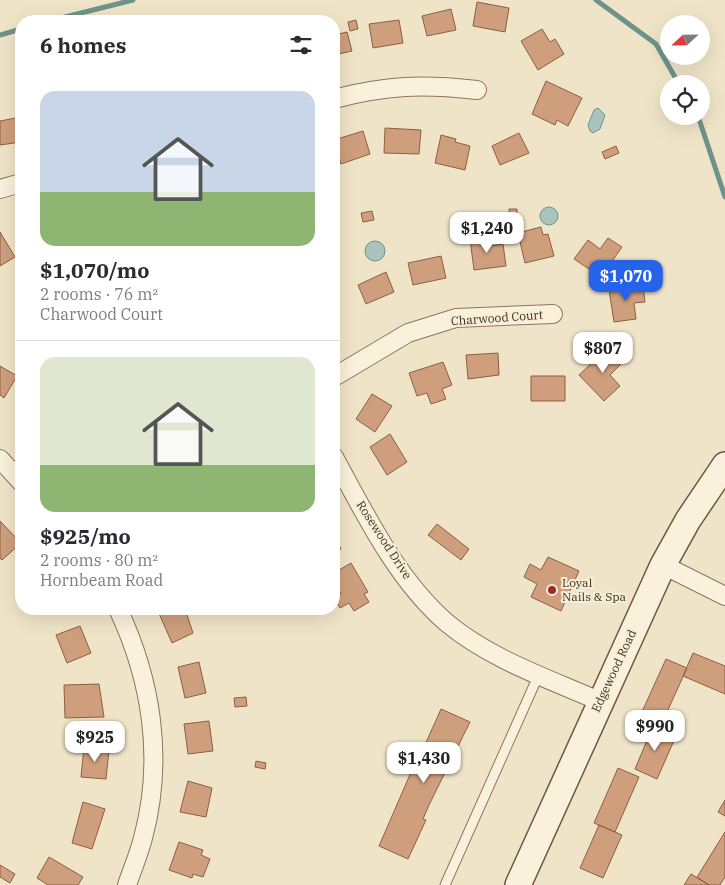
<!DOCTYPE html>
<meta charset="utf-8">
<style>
body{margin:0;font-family:"IBM Plex Serif",serif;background:#f7f7f7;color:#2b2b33;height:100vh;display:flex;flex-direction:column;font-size:19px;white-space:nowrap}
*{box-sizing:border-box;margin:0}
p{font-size:16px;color:#7c7c81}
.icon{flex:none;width:28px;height:28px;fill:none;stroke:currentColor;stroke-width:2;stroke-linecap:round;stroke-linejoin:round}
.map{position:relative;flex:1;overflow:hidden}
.drawer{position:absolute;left:15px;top:15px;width:325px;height:600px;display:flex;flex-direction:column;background:#fff;border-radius:20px;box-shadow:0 5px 20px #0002}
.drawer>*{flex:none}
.needle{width:32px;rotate:248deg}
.fabs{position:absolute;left:660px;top:15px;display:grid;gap:10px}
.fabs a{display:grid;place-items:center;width:50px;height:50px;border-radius:50%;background:#fff;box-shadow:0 5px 20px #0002;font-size:25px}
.price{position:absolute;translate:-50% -42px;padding:0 11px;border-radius:10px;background:#fff;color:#222;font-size:16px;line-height:32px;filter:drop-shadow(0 1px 2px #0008)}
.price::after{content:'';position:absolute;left:50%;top:30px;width:15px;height:11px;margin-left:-8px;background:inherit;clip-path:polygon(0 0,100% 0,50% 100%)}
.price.active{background:#2563eb;color:#fff}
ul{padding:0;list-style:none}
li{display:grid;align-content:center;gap:10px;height:265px;padding:0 25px}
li+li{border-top:1px solid #e1e1e2}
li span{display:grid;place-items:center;height:155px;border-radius:15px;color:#555}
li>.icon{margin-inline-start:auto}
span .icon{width:90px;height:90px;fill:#fffc;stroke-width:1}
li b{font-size:21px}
h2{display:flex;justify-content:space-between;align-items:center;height:60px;padding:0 25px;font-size:21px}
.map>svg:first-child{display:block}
.water{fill:#a9c4bc;stroke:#6f938a}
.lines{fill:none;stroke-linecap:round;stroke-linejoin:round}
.stream{stroke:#6f938a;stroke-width:5}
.building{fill:#cf9f7d;stroke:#8d5f41}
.service-casing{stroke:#8d765c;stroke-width:11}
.minor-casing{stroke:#8d765c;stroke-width:20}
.secondary-casing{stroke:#6f573f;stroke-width:28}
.service{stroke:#faf1dc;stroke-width:9}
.minor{stroke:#faf1dc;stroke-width:18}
.secondary{stroke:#faf1dc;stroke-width:25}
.poi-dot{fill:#9e2a2b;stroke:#f7eed8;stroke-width:2}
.labels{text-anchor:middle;stroke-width:4;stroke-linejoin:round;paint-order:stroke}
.street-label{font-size:12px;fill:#3d2e20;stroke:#f7eed8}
.poi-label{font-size:12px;fill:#3d2e20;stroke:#f7eed8;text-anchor:start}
</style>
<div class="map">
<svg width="725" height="885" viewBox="0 0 725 885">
<rect width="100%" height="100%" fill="#f0e4c8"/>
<path class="water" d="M598,108l7,7 -5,14 -7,4 -3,-2 -2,-6 6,-15z
M540 216a9 9 0 1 1 18 0a9 9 0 1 1-18 0Z
M365 251a10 10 0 1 1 20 0a10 10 0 1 1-20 0Z"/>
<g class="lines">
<path class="stream" d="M596,0l60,44 23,40
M49,21l84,-21
M0,35l21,-6
M698,116l27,81"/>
</g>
<path class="building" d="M477,2l32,6 -4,24 -32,-6z
M451,9l5,21 -29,6 -5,-20z
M356,20l2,9 -8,2 -2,-9z
M399,20l4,23 -30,5 -4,-24z
M542,29l8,13 5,-3 9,15 -26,16 -17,-29z
M347,32l5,19 -18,4v-20z
M546,81l36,17 -14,28 -11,-6 -2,5 -23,-11z
M21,117v25l-21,3v-24z
M385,128l36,2 -2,24 -35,-1z
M363,131l7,23 -29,10 -7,-24z
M519,133l10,20 -29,12 -8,-19z
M441,135l15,4 -1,3 15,4 -5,24 -30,-7z
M616,146l3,7 -14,6 -3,-7z
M509,209h8l1,16 -8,1z
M372,211l2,9 -11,2 -2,-9z
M541,227l2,8 5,-1 6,22 -29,7 -7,-30z
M0,232l15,25 -15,9z
M489,237l1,9 13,-2 3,22 -32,4 -4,-31z
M608,238l14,9 -21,30 -27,-18 14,-19 12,9z
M441,256l5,22 -33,7 -5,-22z
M386,272l8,20 -28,12 -8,-19z
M643,285l2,17 -11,1 2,16 -22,3 -5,-32z
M610,346l14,15 -14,14 10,11 -16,15 -25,-26z
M498,353l1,22 -31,4 -2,-24z
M443,362l9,23 -10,4 4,10 -15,5 -4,-11 -10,3 -8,-23z
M0,366l17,10 -13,22 -4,-3z
M531,376h34v25h-34z
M372,394l20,12 -17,26 -19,-13z
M390,434l17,28 -20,13 -17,-28z
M0,521l21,22 -19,17 -2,-2z
M437,524l32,25 -8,11 -33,-25z
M334,536l7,13 -7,4z
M548,557l31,14 -18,40 -30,-14 6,-13 -13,-7 6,-13 11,6z
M351,563l17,29 -4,2 5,8 -15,9 -5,-8 -9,5 -6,-10 7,-4 -7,-12v-9z
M157,609h28l8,24 -21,10z
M80,626l11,27 -24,10 -11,-28z
M693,653l32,13v28l-42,-18z
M666,659l21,9 -25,55 -21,-9z
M199,662l7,31 -21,5 -7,-31z
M99,684l5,33 -39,1 -1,-33z
M246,697l1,9 -12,1 -1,-9z
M441,709l29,13 -41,83 -6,14 3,1 -18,39 -29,-13 43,-99h2z
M209,721l4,30 -25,3 -4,-30z
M653,726l23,10 -19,43 -22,-10z
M84,747l25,3 -3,29 -25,-2z
M256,761l10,2 -1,6 -10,-2z
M618,768l21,9 -24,55 -21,-9z
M188,781l24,7 -6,29 -26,-5z
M725,800v16l-7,-4z
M83,802l22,7 -13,40 -20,-6z
M599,825l23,10 -19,43 -23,-10z
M725,832v45l-5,8h-11l-12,-8z
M179,842l24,8 -2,5 9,4 -7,18 -10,-3 -1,4 -23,-8z
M49,857l34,20 -5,8h-30l-11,-7z
M0,865l15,9 -5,9 -10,-6z
M691,874l13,8 5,3h-25z"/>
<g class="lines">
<defs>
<path id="service" d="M445,885l94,-211"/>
<path id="minor" d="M334,99c53,-14 88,-15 143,-9
M0,189l21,-6
M334,377l74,-44 48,-15 97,-4
M334,457c31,57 63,123 113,166 43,36 102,56 152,78
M0,459l21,23
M663,565l62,31
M118,609c34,72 46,151 25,229 -4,16 -11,32 -16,47"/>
<path id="secondary" d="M518,885l145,-320 25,-45 37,-55"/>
</defs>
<use href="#service" class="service-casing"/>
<use href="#minor" class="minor-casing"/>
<use href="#secondary" class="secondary-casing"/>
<use href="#service" class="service"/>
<use href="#minor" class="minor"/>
<use href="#secondary" class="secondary"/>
</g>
<circle class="poi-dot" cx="552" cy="590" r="5"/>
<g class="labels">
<g class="street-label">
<text transform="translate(497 318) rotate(-4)" y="4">Charwood Court</text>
<text transform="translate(384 540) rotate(57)" y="4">Rosewood Drive</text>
<text transform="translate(614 671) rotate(-65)" y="4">Edgewood Road</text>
</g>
<g class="poi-label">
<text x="562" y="587">Loyal<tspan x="562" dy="14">Nails &amp; Spa</tspan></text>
</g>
</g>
</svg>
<div class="fabs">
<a><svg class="needle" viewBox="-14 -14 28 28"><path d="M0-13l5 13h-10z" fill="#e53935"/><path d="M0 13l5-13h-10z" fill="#7c7c81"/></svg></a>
<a><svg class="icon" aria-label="locate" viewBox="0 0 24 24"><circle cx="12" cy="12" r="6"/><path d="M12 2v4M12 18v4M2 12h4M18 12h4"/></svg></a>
</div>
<b class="price" style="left:487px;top:254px">$1,240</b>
<b class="price active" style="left:626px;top:302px">$1,070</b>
<b class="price" style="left:603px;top:374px">$807</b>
<b class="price" style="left:655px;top:752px">$990</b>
<b class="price" style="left:95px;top:763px">$925</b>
<b class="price" style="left:424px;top:784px">$1,430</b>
<section class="drawer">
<h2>6 homes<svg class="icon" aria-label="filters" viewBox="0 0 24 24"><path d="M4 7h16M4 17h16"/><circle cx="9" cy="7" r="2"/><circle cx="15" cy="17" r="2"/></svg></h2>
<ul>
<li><span style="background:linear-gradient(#c9d6e8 65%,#8fb573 0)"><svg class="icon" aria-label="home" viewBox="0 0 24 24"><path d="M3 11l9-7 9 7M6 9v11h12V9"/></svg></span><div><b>$1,070/mo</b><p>2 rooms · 76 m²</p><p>Charwood Court</p></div></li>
<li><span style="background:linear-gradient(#dfe7d0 70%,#8fb573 0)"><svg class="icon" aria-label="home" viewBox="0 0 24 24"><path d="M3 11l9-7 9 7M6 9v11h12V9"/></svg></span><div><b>$925/mo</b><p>2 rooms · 80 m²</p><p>Hornbeam Road</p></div></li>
</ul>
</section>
</div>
